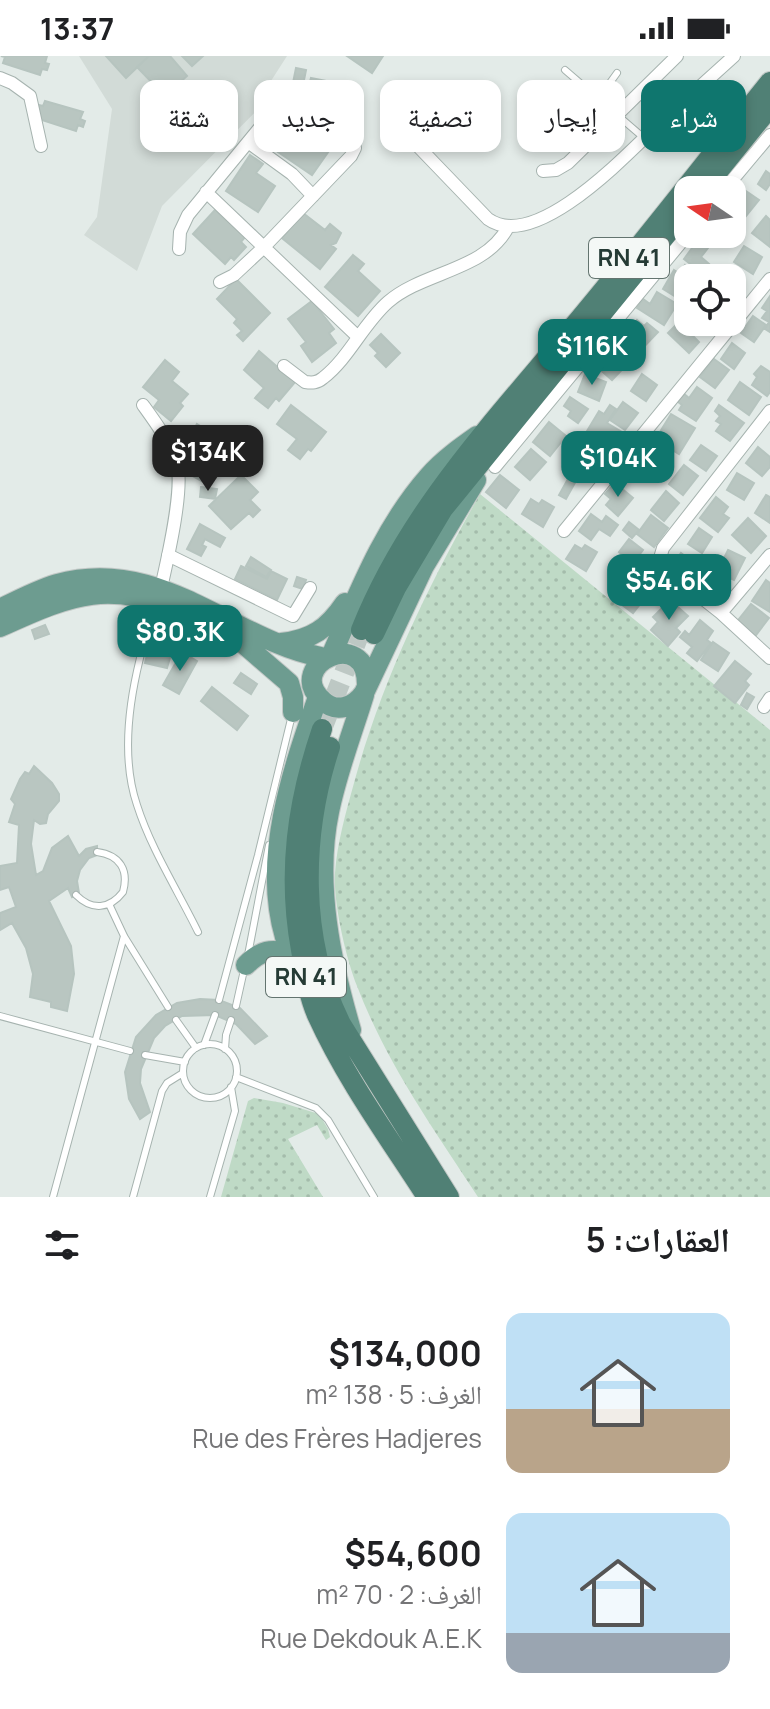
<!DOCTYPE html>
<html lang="ar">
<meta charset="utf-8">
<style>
body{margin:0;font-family:Manrope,"Noto Naskh Arabic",sans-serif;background:#f2f2f2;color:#202124;direction:rtl;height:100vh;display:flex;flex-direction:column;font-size:30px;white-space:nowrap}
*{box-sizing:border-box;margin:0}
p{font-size:26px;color:#757577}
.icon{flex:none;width:44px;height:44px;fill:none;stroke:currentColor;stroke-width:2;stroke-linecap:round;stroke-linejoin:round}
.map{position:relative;height:1141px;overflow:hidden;direction:ltr}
.drawer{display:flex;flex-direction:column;background:#fff;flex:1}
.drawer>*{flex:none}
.banner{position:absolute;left:24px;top:24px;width:722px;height:72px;direction:rtl;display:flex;gap:16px}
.needle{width:52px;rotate:283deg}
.tools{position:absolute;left:674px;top:120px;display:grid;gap:16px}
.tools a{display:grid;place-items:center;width:72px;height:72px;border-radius:16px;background:#fff;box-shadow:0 4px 12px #0003;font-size:40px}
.price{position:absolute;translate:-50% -68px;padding:0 18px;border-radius:16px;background:#0f766e;color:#fff;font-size:26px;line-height:52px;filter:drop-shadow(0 2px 4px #0008)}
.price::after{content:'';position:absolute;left:50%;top:48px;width:24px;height:18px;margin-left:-12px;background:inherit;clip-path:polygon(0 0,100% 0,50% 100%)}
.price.current{background:#222;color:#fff}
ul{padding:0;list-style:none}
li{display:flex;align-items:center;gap:24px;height:200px;padding:0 40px}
li span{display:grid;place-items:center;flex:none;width:224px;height:160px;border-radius:16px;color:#555}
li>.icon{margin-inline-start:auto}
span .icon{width:96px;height:96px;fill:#fffc;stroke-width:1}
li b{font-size:34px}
h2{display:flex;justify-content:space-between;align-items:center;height:96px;padding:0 40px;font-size:34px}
.pill{padding:0 28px;border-radius:16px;background:#fff;box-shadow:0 4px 12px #0003;font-size:28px;line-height:72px}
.pill.current{background:#0f766e;color:#fff}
.status{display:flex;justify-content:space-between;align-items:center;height:56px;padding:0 40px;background:#fff;direction:ltr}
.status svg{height:22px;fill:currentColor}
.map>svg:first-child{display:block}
.built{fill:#d2dbd7}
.green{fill:url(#green-dots)}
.building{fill:#b9c6c1;stroke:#b6c4bf;stroke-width:2}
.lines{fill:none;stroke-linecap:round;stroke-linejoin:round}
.trunk-tunnel{stroke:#bdc8c4;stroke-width:20;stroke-dasharray:20 10;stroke-linecap:butt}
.service-casing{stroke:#a6b3af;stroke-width:8}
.minor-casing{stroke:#a6b3af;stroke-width:14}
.primary-casing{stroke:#c2c8c6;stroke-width:22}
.trunk-casing{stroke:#c2c8c6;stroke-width:22}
.service{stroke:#fff;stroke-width:6}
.minor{stroke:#fff;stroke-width:12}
.primary{stroke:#6d9c90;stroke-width:20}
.trunk{stroke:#508075;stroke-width:20}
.labels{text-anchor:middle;stroke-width:6;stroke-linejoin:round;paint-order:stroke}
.shield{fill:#f4f8f6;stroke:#63746f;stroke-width:2}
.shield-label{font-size:24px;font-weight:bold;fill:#253b35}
</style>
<div class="status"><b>13:37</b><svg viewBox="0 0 49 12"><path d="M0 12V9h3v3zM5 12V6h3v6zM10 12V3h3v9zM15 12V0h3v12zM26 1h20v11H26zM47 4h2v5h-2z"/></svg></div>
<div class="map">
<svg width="770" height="1141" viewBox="0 0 770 1141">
<defs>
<pattern id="green-dots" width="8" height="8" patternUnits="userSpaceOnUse" patternTransform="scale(2)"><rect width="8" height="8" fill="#bfdac6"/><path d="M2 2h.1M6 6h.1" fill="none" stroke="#a4bcab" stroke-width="1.8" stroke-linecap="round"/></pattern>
</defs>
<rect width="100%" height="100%" fill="#e3ebe8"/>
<path class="built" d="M79,0h208l-18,28 9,5 -116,117 -25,65 -53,-36 13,-18 15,-108z"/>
<path class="green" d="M480,438l290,236v467h-292c-45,-69 -91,-133 -121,-211 -11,-28 -24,-84 -22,-113 2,-30 11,-61 19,-90 28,-103 74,-197 126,-289z
M254,1042l29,5 36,11 9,15 2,8 -4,3 -9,-15 -29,14 35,58h-102l27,-96z"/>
<path class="building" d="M1,0h46l-2,7 4,1 -2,6 -5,-1 -2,6 -37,-12 2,-6z
M106,0h43l-23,22z
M149,0h21l17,20 -22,20 -28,-29z
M182,0h21l-11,10z
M347,0h36l-11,17z
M296,12l10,2 -3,15 -10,-2z
M311,22l26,5 -1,7 -27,-5z
M562,33l18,14 -23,30 -27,-21 9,-11 9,7z
M45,45l38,11 -3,7 5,2 -2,6 -5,-2 -2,6 -37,-12v-14l4,1z
M303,59l15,9 -7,10 20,14 -19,27 -34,-23z
M250,99l13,9 -7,9 19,13 -17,26 -32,-21z
M766,115l4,3v10l-4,6 -8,-6z
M743,133l16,11 -17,21 -10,-10v-9z
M215,154l30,27 -4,5 5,5 -12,13 -3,-3 -6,7 -32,-30z
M303,157l22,17 5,-6 11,9 -5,10 -5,2 5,4 -16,20 -38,-31z
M766,160l4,4v27l-18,-14z
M732,161l9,7 -16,19 -10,-9h17z
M698,184l10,8 -7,9 8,7 -7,9 -18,-14z
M744,190l18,11 -9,17 -19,-12z
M353,199l11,9 -6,7 22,20 -22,25 -33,-29z
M685,209l12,11 -2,2h-5l-9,-8z
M674,214l14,9v17l-4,6 -21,-13z
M724,216l17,12 -9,13v-19h-12z
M236,223l34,34 -27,28 -6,-6 5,-4 -8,-8 3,-4 -20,-20z
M657,236l20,12 -13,21 -27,-17 6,-9 7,5z
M770,240v36l-5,-3 4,-7 -7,-4 5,-7 -5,-3z
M312,245l22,28 -5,4 7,10 -24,19 -11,-16 5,-4 -18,-23z
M753,260l13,9 -12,17 -13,-9z
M682,263l14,14 -3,3 6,6 -10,11 -21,-20z
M637,264l7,6 3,-3 11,9 -46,48 -15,-13z
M381,278l19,19 -14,14 -11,-11 3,-3 -8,-8z
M732,287l13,10 -11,16 -13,-10z
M259,295l36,31 -16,19 -3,-3 -8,10 -13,-10 9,-10 -20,-18z
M714,303l15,11 -14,18 -15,-11z
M165,304l14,12 -7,9 16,13 -8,9 3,3 -12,15 -17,-14 5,-7 -16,-13z
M761,310l9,6v20l-3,4 -15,-11 5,-8 -3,-3z
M585,318l21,8 -7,19 -21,-9z
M642,318l15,11 -11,16 -15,-10z
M740,326l21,15 -12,18 -21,-15z
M697,331l15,11 -16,23 -17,-11 3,-5 -5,-4 6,-8 6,5z
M570,341l18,12 -10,14 -10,-7 3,-5 -7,-5z
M623,346l15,11 -13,17 -15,-10z
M291,349l35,27 -15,19 -3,-2 -8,10 -12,-9 9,-11 -20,-15z
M610,349l6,4 -9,14 15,9 -15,23 -18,-11 6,-9 -8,-4 12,-20 5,3z
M719,349l25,18 -14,18 -14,-10 5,-7 -5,-3 4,-5 -5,-5z
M671,358l24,14 -16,26 -16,-10 5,-7 -8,-5z
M549,366l17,14 -16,20 -17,-14z
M197,368l12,7 -8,13 19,11 -15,28 -23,-13 6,-11 -16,-9 12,-22 8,5z
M648,383l7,6 3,-4 10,9 -15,17 -17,-15z
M583,389l17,14 -14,18 -17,-14z
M701,389l16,11 -11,15 -16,-11z
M758,391l12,10v10l-8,9 -16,-13z
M531,393l15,13 -16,18 -15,-13z
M684,409l14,11 -15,19 -14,-11z
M737,417l17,10 -10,17 -17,-10z
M241,419l17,17 -8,8 10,10 -7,7 -4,-4 -18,16 -22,-23z
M500,419l19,15 -13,18 -20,-16z
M569,421l7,4 -10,18 -7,-4z
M615,427l18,15 -15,18 -12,-11 5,-6 -6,-5z
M201,431l16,2 -2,10 -15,-2z
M666,435l13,12 -15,18 -13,-11z
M766,439l4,2v26l-15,-10z
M716,441l12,10 -5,7 6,4 -11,14 -18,-14z
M531,443l8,5 3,-4 12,7 -11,20 -21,-13z
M591,458l11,8 4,-6 12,9 -8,11 -11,-7 -8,11 -12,-9z
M651,459l17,13 -14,19 -17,-13z
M748,462l18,18 -15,17 -19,-18z
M629,466l10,8 -7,8 -9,-8z
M200,468l25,14 -5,9 -15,-8 -3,6 4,2 -5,9 -14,-7z
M699,472l13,9 -10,16 -14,-9z
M629,483l14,11 -10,13 -14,-11z
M575,489l7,4 3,-4 12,7 -11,19 -20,-12z
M728,494l17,8 -11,22 -17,-8z
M681,497l20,15 -9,13 -20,-15z
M622,500l11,7 -8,12 -10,-8z
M251,501l20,13 -5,7 -20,-11z
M241,510l26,13 4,-8 16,8 -10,21 -42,-21z
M705,515l25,20 -13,16 -25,-19z
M634,517l19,15 -20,25 -12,-9 6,-8 -7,-5z
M297,521l9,3 -3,9 -9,-3z
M766,524l4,3v29l-18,-11z
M670,544l18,16 -12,12 4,4 -12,14 -17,-16 7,-8 -5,-5z
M751,548l18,14 -16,21 -18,-15z
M700,564l13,11 -6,9 4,3 -14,18 -10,-8 5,-6 -12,-10 5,-6 4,4z
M45,569l4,9 -14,5 -3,-9z
M153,575l23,6 -9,31 -22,-5z
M713,586l16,11 -11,18 -17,-11z
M182,596l15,9 -18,33 -16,-9z
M735,605l16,13 -6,7 4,4 -14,18 -21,-17z
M241,617l16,11 -6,10 -17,-11z
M212,631l36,29 -11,14 -36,-29z
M747,637l7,4 -7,12 -6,-4z
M34,710l18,17 7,11v7l-11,13 -2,9 -6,1 -6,-4 -3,24 5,31 7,-4 9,-23 16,-12 11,20 7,-7 11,-3v9l-8,3 -9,12 -3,11 2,12 -7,4 -4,-9 -19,13 22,45 3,28 -7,37 -16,-4v-5l-21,-5 3,-23 -7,-26 -14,-25 -12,7v-17l16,-6 -7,-20 -9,3v-24l17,-3 2,-38 -10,-3 6,-18 -4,-5 9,-20 5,-7 4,2z
M200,943l19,1 21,8 27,28 -12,8 -19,-20 -21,-9 -33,1 -17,10 -11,12 -13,31 -1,14 10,29 -10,7 -11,-20 -4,-27 11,-35 20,-22 21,-12z"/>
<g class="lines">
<path class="trunk-tunnel" d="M322,673l39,-99"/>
<defs>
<path id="service" d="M565,14l79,68
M599,42l18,-25
M155,549c-19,60 -39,138 -18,200 14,44 41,86 61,127
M76,839c16,16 34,14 47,-3 6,-22 -3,-37 -26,-40
M109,848l15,32 44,71
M248,899l21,-110
M219,944l39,-145 34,-140
M236,950l8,-36
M0,960l130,35
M176,964l20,28
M183 1015a27 27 0 1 1 54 0a27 27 0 1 1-54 0Z
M204,989l11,-30
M225,993l1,-14 5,-15
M145,999l40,7
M236,1021l80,31 12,12 46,77
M53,1141l71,-261
M133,1141l29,-106 5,-8 16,-10
M210,1141l25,-86 -4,-24"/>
<path id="minor" d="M0,22l12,5 18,13 11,50
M387,58l101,105c48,34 140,-66 173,-97 24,-22 49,-44 73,-66
M248,86l44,32 21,22
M543,115l13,-1 12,-7 109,-107
M724,134l46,-55
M206,136l152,145
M179,193l1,-17 8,-17 93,-113h14l56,34 4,12 -4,8 -87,91 -30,28 -14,7
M284,310l21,16c7,1 12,1 18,-4 26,-20 40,-54 65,-76 36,-31 97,-31 120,-75
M143,349c13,18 27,37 34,59 7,26 -10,97 -16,124
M770,355l-107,137 -3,10 4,10 57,45 49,45
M495,411l193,-233
M564,475l206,-252
M168,499l125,61 17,-28
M721,557l49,-58
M764,651l6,-9"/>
<path id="primary" d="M0,553c18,-9 37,-19 57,-25 104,-29 173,56 268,74
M0,571c77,-35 106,-46 189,-15
M230,576l59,51 4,14v15
M281,587c31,-3 47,-15 64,-40
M332,598c27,-62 52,-127 97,-178 14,-16 31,-28 48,-40
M367,630c1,-62 -84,-21 -45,14 14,14 32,7 42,-7l60,-127 52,-86
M246,909c14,-14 26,-18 45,-10
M305,927c-8,-15 -15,-30 -20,-46 -23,-78 7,-166 33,-240
M351,974c-20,-68 -37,-147 -22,-218 8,-40 23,-78 35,-117"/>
<path id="trunk" d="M703,134l67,-83
M361,574c47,-118 131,-206 211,-302 68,-81 132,-164 198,-246
M374,578l22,-46 47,-79 245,-301
M322,673c-25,73 -35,144 -21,221 4,22 7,44 16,65 29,64 72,123 110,182
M330,691c-29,88 -31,193 11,277l108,173"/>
</defs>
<use href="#service" class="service-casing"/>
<use href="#minor" class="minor-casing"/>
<use href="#primary" class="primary-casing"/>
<use href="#trunk" class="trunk-casing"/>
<use href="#service" class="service"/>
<use href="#minor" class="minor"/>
<use href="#primary" class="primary"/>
<use href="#trunk" class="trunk"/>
</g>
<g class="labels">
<g class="shield">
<rect x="589" y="182" width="80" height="40" rx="6"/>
<rect x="266" y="901" width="80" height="40" rx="6"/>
</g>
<g class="shield-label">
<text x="629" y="210">RN 41</text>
<text x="306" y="929">RN 41</text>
</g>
</g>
</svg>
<div class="tools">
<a><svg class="needle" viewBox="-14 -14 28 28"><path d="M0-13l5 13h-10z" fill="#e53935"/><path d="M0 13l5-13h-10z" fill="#757577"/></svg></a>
<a><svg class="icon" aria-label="locate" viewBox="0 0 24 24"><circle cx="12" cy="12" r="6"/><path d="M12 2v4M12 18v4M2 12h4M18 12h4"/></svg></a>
</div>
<b class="price" style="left:592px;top:331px">$116K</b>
<b class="price current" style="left:208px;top:437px">$134K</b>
<b class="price" style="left:618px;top:443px">$104K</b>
<b class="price" style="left:669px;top:566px">$54.6K</b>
<b class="price" style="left:180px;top:617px">$80.3K</b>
<div class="banner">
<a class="pill current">شراء</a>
<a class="pill">إيجار</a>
<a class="pill">تصفية</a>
<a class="pill">جديد</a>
<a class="pill">شقة</a>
</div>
</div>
<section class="drawer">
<h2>العقارات: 5<svg class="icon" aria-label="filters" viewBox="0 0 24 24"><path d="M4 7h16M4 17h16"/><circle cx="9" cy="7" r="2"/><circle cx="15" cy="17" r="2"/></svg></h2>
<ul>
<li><span style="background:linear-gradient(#bfe0f5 60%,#b9a48a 0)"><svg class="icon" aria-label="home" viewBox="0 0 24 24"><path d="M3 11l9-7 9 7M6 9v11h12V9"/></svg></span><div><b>$134,000</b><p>الغرف: 5 · 138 m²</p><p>Rue des Frères Hadjeres</p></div></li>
<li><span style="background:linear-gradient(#bfe0f5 75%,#9aa5b1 0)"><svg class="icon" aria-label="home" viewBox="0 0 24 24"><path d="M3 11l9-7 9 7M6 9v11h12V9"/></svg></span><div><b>$54,600</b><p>الغرف: 2 · 70 m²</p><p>Rue Dekdouk A.E.K</p></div></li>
</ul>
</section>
